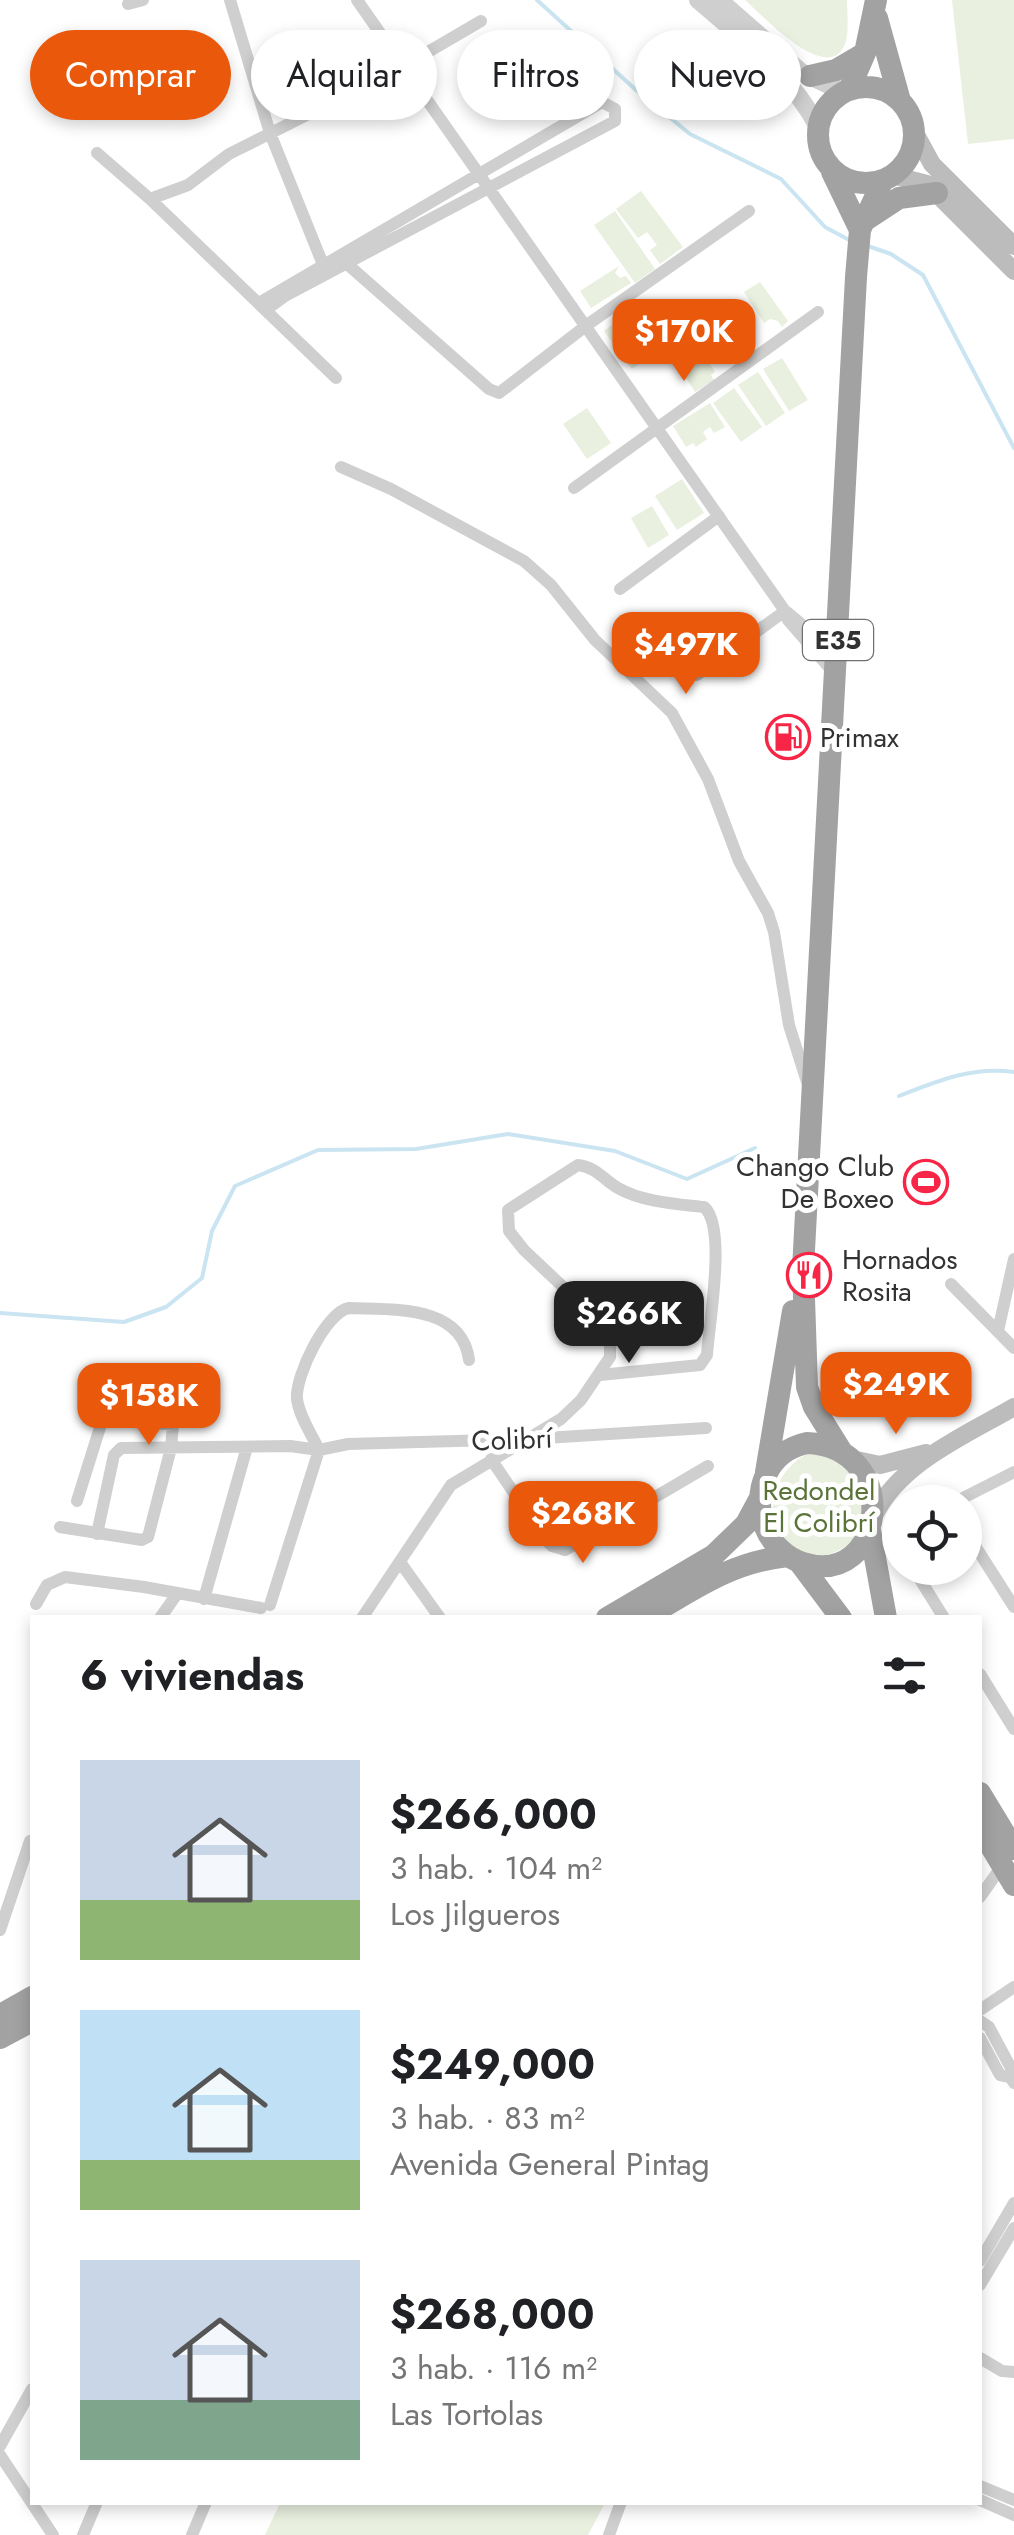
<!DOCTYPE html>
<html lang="es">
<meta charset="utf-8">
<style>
body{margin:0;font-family:Jost,sans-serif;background:#f2f2f2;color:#202124;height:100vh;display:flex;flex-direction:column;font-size:38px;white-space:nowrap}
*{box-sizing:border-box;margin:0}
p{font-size:32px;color:#757577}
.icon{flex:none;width:55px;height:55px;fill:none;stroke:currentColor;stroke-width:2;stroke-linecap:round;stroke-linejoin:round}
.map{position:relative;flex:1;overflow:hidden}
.sheet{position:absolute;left:30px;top:1615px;width:952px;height:890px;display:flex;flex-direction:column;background:#fff;border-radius:0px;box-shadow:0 5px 15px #0003}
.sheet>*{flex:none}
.banner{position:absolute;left:30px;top:30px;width:955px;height:90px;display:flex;gap:20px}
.controls{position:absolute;left:882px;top:1485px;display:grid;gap:20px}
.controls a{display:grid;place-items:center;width:100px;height:100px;border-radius:50%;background:#fff;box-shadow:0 5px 15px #0003;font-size:50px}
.price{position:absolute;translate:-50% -85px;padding:0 22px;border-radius:20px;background:#ea580c;color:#fff;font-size:32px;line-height:65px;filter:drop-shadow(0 2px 5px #0008)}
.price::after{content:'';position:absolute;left:50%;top:60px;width:30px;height:22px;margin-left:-15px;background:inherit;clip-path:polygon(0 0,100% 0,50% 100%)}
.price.active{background:#222;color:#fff}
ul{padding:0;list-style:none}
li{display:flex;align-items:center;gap:30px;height:250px;padding:0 50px}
li span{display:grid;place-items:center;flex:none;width:280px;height:200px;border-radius:0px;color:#555}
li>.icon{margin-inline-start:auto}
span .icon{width:120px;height:120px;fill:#fffc;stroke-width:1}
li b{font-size:42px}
h2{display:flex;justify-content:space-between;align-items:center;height:120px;padding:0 50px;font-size:42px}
.tag{padding:0 35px;border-radius:45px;background:#fff;box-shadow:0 5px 15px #0003;font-size:35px;line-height:90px}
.tag.active{background:#ea580c;color:#fff}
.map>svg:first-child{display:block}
.green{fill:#e9f0df}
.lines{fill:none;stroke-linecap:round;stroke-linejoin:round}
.stream{stroke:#cae5f1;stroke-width:4}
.minor{stroke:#cfcfcf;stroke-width:12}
.tertiary{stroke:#cfcfcf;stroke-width:18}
.secondary{stroke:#bcbcbc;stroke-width:18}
.trunk{stroke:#a2a2a2;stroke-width:22}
.labels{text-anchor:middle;stroke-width:10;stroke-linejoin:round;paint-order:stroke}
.shield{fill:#fff;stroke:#707070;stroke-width:2.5}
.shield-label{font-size:25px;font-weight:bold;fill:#323232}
.poi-label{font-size:28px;fill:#323232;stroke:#fff;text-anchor:start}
.street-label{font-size:28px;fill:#323232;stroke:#fff}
.park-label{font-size:28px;fill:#597339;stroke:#fff}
</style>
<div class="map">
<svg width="1014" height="2535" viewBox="0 0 1014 2535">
<rect width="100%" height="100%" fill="#fff"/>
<path class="green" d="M745,0h102c0,13 3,37 -4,48 -20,34 -82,-34 -98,-48z
M952,0h62v139l-46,5z
M641,191l42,56 -23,17 -10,-14 7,-5 -10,-13 -9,6 -22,-29z
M615,211l40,58 -20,14 -41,-58z
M619,266l-4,7 5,5 6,-2 5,7 -40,25 -11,-17z
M760,282l28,39 -6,6 -4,-6 -8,-2 -6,4 -20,-31z
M631,311l29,38 -28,20 -28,-38z
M690,332l25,40 -4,3 3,5 -19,12 -20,-31 4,-4 -4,-5 5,-4 -4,-7z
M782,358l26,42 -19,11 -26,-42z
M758,372l27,41 -19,13 -28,-41z
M734,388l28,39 -21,15 -28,-39z
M710,403l15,24 -11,6 -4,-6 -7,5 4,7 -11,8 -3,-4 -7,4 -13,-21z
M587,408l24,35 -24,16 -24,-35z
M682,479l22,34 -27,17 -22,-34z
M652,506l17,29 -21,13 -17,-30z
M809,1453c7,1 17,0 23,4 21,10 36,44 30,66 -10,35 -60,45 -80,15 -21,-32 -3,-71 27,-85z
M280,2503v-1l325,1 -17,32h-323z"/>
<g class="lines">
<path class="stream" d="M537,0l99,90 54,44 91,45 44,48 26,14
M865,245l26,9 32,21 91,173
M899,1096c38,-15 73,-30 115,-24
M0,1313l124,9 42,-15 36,-29 10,-47 23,-45 83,-36 98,-1 92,-15 107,17 72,28 68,-31"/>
<path class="minor" d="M230,0l40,133 54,134
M357,0l428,611 3,9 46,53
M128,4l15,-4
M97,153l53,46 186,179
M150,199l38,-14 41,-31 175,-88 77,-45
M346,263l143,126 10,4 88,-68 162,-114
M259,303l343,-201 13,7v12l-330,175 -19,14
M341,467l50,22 133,72 27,24 44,55 77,73 36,66 31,82 29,52 6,19 15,93 18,57
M574,488l244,-176
M620,589l99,-73
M787,612l25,21 26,6
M697,675l88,-64
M951,1284l63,64
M998,1331l16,-72
M491,1459l54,80 7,7 13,4 143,-84
M955,1502l59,-30
M60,1527l82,13 6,-3 23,-89 2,-23 -58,-8 -13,4 -25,80
M965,1530l49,77
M900,1532l-4,8 4,7
M97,1534l17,-79 7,-7 169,-2 29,4 29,-6 181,-5 177,-11
M400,1562l40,56
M913,1568l31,50
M204,1599l43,-152
M36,1604l11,-19 18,-8 79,10 117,21
M270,1605l49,-155c-7,-15 -20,-34 -22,-51 -2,-23 29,-87 52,-91 43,2 113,-4 120,52
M160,1618l17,-24
M362,1618l89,-133 110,-66 20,-19 29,-43v-13l-13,-25 -73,-69 -15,-19 -1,-21 70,-45c18,2 26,15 40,23 24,14 59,16 86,19 23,19 5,116 3,148l-7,10 -100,10
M980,1674l34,55
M980,1897l22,-31
M0,1930l30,-89
M980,2010l34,-23
M980,2021l9,6 23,43 -2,7 4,6
M980,2038l20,37 10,2
M980,2261l34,-58
M980,2285l34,-57
M980,2358l22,13 12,1
M0,2446l32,-57
M0,2455l53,80
M980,2486l34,14
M980,2500l34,15
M83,2535l14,-33
M192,2535l14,-33
M609,2535l12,-33"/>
<path class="tertiary" d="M698,0c44,38 94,76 120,127
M719,0l82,72 43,20"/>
<path class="secondary" d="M914,131l18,33 82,82
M892,175l35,9 87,87
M852,1459l28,6 46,-12
M874,1516c25,-53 92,-81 140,-109"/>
<path class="trunk" d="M877,18l23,83
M810,76l26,-6 29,-17
M818 135a48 48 0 1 1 96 0a48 48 0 1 1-96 0Z
M849,90l16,-37 11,-53
M832,172l28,58
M867,219l32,-21 38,-5
M807,1443c96,4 79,146 -4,120 -17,-5 -31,-19 -38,-36 -14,-36 3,-76 42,-84z
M842,1452l-28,-45 -7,-20 -4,-118 53,-992 4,-47 23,-50
M766,1472l27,-161
M870,1530l16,88
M799,1562l42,56
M607,1618l107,-63 32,-31 15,-28
M645,1618c49,-29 86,-56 143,-62
M980,1793l34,56
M980,1828l34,57
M0,2015l32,-18
M0,2038l32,-17"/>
</g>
<defs>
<symbol id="fuel-ring" viewBox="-11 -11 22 22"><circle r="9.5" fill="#fff" stroke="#f72646" stroke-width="1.5"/><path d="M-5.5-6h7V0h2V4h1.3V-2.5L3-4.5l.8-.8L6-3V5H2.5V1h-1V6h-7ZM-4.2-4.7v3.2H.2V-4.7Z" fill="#f72646"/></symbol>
<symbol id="stadium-ring" viewBox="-11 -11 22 22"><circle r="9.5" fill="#fff" stroke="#f72646" stroke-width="1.5"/><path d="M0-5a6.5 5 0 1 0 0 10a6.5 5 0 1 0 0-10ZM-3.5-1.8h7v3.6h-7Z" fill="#f72646"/></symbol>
<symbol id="restaurant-ring" viewBox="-11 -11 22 22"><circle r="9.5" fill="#fff" stroke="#f72646" stroke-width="1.5"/><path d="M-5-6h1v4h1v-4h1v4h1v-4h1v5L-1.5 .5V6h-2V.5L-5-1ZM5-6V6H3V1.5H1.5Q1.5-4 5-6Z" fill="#f72646"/></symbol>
</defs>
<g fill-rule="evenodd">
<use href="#fuel-ring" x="763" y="712" width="50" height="50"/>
<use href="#stadium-ring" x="901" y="1157" width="50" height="50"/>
<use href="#restaurant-ring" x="784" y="1250" width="50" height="50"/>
</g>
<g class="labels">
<rect class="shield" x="803" y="620" width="70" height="40" rx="8"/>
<g class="shield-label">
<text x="838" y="649">E35</text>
</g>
<g class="poi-label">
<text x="820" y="747">Primax</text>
<text x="894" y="1176" text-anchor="end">Chango Club<tspan x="894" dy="32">De Boxeo</tspan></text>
<text x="842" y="1269">Hornados<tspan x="842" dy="32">Rosita</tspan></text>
</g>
<g class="street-label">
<text transform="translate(512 1439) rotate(-2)" y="10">Colibrí</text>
</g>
<g class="park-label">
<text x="819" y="1500">Redondel<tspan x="819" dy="32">El Colibrí</tspan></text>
</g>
</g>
</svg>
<div class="controls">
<a><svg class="icon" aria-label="locate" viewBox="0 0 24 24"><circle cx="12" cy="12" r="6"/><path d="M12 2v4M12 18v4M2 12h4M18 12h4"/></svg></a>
</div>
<b class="price" style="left:684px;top:384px">$170K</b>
<b class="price" style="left:686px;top:697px">$497K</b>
<b class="price active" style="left:629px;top:1366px">$266K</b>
<b class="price" style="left:896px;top:1437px">$249K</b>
<b class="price" style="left:149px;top:1448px">$158K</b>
<b class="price" style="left:583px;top:1566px">$268K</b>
<div class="banner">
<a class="tag active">Comprar</a>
<a class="tag">Alquilar</a>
<a class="tag">Filtros</a>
<a class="tag">Nuevo</a>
</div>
<section class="sheet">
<h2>6 viviendas<svg class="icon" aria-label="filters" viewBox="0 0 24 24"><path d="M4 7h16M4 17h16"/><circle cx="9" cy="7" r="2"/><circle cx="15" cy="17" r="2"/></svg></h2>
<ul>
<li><span style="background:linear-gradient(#c9d6e8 70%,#8fb573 0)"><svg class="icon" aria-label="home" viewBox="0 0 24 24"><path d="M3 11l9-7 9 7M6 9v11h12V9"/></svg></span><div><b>$266,000</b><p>3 hab. · 104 m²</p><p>Los Jilgueros</p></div></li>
<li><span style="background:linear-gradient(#bfe0f5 75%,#8fb573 0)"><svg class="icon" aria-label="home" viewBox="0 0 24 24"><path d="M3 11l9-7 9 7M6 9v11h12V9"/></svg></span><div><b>$249,000</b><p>3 hab. · 83 m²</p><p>Avenida General Pintag</p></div></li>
<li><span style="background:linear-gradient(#c9d6e8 70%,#7fa58c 0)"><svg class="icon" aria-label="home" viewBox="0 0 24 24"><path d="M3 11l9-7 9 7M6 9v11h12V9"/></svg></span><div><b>$268,000</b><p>3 hab. · 116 m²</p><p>Las Tortolas</p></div></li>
</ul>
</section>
</div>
